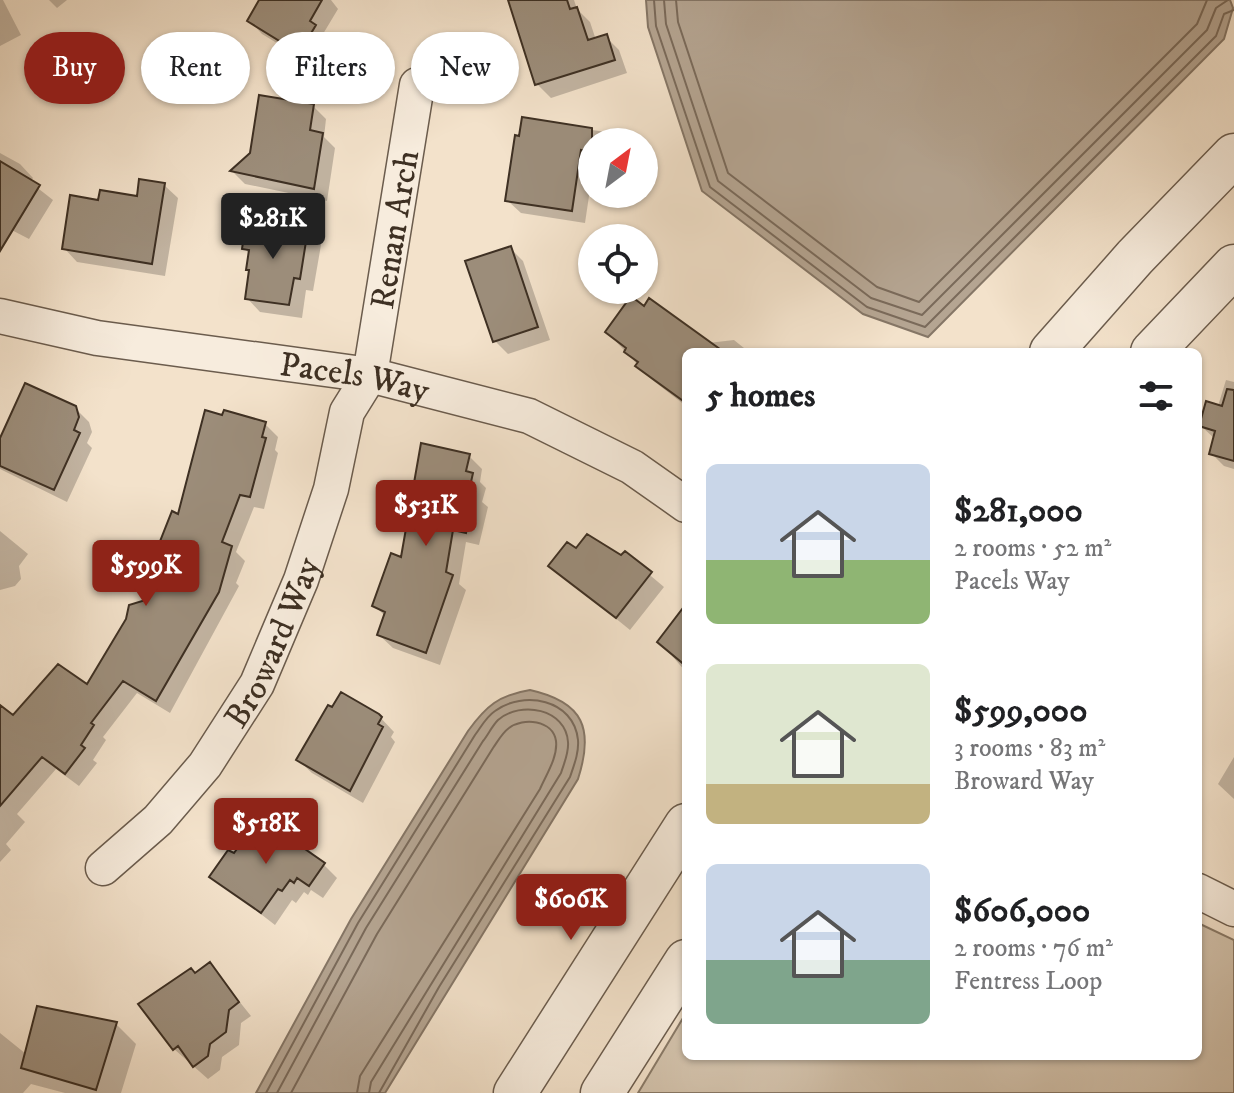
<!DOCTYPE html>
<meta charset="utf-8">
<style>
body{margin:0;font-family:"IM FELL DW Pica",serif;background:#f2f2f2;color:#202124;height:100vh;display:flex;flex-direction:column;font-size:30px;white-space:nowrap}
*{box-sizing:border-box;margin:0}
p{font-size:26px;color:#757577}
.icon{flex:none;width:44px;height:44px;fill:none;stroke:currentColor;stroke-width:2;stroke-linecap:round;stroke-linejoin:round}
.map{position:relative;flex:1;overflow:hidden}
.details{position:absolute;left:682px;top:348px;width:520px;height:712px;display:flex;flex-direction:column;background:#fff;border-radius:12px;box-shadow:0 2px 6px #0004}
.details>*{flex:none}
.guide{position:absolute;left:24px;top:32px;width:538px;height:72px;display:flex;gap:16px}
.needle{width:52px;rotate:32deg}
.buttons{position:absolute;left:578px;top:128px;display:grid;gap:16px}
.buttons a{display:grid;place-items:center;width:80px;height:80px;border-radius:50%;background:#fff;box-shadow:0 2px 6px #0004;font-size:40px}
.price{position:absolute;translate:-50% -68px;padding:0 18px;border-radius:8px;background:#8f2418;color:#fff;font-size:26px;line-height:52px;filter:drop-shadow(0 2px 4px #0008)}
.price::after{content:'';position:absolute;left:50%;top:48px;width:24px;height:18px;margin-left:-12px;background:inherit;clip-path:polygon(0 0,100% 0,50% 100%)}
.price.active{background:#222;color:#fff}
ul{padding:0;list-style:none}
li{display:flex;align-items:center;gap:24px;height:200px;padding:0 24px}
li span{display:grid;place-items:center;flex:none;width:224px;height:160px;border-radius:12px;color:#555}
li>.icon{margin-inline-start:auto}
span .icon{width:96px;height:96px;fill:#fffc;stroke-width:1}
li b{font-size:34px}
h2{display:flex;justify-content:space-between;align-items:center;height:96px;padding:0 24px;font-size:34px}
.pill{padding:0 28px;border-radius:36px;background:#fff;box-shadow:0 2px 6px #0004;font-size:28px;line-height:72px}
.pill.active{background:#8f2418;color:#fff}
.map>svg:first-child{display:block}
.green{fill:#d4c4ae;stroke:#897a68;stroke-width:2}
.water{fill:#b5a592;stroke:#857666;stroke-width:2}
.shadow{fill:#0003}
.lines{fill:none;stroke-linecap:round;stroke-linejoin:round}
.shore{stroke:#7a6a5a;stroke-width:2}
.building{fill:#9c8d7a;stroke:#3e3023;stroke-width:2}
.minor-casing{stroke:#6b5c4d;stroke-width:37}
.tertiary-casing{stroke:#6b5c4d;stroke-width:45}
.minor{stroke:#f7ecdd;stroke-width:34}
.tertiary{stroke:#f7ecdd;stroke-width:42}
.labels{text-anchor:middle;stroke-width:6;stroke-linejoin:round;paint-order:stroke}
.street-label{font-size:34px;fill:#3e3023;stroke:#f7ecdd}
</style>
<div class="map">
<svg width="1234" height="1093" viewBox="0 0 1234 1093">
<rect width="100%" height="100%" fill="#f3e2cb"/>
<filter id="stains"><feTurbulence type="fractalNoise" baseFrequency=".0025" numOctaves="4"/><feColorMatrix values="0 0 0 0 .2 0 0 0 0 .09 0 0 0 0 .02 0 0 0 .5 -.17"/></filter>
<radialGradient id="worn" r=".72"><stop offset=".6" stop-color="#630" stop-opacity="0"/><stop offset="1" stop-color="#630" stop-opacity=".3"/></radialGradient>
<path class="green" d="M1198,923l36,17v153h-596l48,-80v43h512z"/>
<path class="water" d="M646,0h584l3,8 -9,31 -296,298 -65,-23 -161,-123 -54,-164z
M530,690c54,12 64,39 48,89l-193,314h-129l95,-174 117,-188c18,-25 31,-36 62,-41z"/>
<path class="shadow" d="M0,0h3l18,35 -21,11z
M49,0h18l-10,8z
M261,0h70l7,9 -15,25 5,6 -15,25 -51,-31 -13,-14z
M510,0h64l3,9 13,13 6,18 10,-3 13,13 8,23 -76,25 -14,-14z
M313,106l13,13 -2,18 11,11 -8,53 -82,-17 -12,-12z
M523,120l83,12 9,10h-23v34l-7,47 -64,-10 -14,-13z
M0,153l20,11 13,14 -3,4 23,18 -24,39 -29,-15z
M164,185l14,13 -13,78 -88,-14 -13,-14 36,-46 38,-4z
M307,231l14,14 -8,46 -7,-1 -4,28 -42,-6 -13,-14 3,-44 -6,-6z
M510,248l13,13 27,79 -42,14 -13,-13z
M644,308l64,35 26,-3 15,12h-63v54l-35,-27 -44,-47z
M1226,380l8,2v87l-10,-3 -13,-13 4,-14 -14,-13 17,-20z
M75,408l14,14 3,10 -5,11 5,5 -25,54 -67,-33v-27z
M265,424l13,13 -3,13 3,3 -14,56 -10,-2 -18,45 9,9 -9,22 3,3 -69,127 -33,-20 -34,44 3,3 -13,20 4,3 -18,23 -23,-17 -39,45 8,8 -19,22 5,6 -11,12v-118l6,-16 34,-45 47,4 63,-87 18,-43 -9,-9 20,-32z
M469,456l13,13 -2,13 6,6 -4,14 6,5 -9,38 -13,-3 -7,42 7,6 -26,75 -47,-17 -14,-13 7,-18 -12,-12z
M0,531l28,23 -9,12 2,13 -6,7 -15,4z
M576,551l46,7 3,-4 39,33 -34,43 -79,-64z
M686,608v64l-26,-30z
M378,715l16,17 -3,5 4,5 -32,61 -51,-30 -14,-13z
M1234,757v42l-16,-15z
M262,837l44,10 31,31 -14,20 -12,-8 -3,5 -4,-3 -8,11 -4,-3 -17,25 -63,-49z
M210,965l41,51 -10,7 -2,22 -17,12 -2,13 -12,9 -34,-30z
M116,1024l20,20 -15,49h-56l-34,-9 -8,9h-23v-60l26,21z"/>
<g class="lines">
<path class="shore" d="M654,0l2,26 54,161 157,120 58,20 291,-291 8,-22 10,-4
M664,0l2,24 52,157 153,117 51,17 285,-285 9,-22 12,-8
M676,0l2,22 50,151 149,114 42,15 278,-278 10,-24
M266,1093l92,-170 117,-188c6,-8 11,-18 20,-24 28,-21 79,-12 83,29 1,13 -4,25 -8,37l-131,210 -60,106
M277,1093l89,-165 117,-187c5,-6 9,-15 15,-21 23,-20 68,-11 70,22 1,11 -4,21 -7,31l-190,309 -2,11
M291,1093l86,-159 116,-186c5,-7 9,-15 16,-20 14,-11 44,-8 47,13 2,16 -10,34 -16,48l-180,287 -3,17"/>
</g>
<path class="building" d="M259,0h63l-12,21 6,4 -17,28 -52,-32z
M508,0h59l3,9 7,-2 11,33 19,-6 8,26 -80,25z
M259,95l55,9 -4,26 13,3 -9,56 -84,-18 20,-18z
M522,117l70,11v24l-11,-2 -9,61 -67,-10 10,-66 4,1z
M0,161l40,24 -40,66z
M139,179l26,4 -13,81 -90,-15 8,-54 28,5 2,-10 37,6z
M246,221l62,8 -8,50 -6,-1 -5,27 -44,-6 4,-29h-3l3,-20 -7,-1z
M511,246l27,81 -45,15 -28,-81z
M631,296l13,10 5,-8 75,54h-38v51l-51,-37 3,-4 -14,-10 2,-4 -21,-16z
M25,383l51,23 3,11 -5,13 6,3 -26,57 -54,-24v-28z
M1227,389l7,1v71l-25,-7 6,-23 -16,-5 7,-25 16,5z
M205,410l17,5 2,-5 42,12 -4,15 4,1 -16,59 -10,-2 -18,47 10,4 -13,46 -63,109 -33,-20 -32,42 3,2 -13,20 4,3 -20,26 -23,-17 -42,49v-101l13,10 45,-51 29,20 39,-65 3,-14 20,-6 18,-46 -10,-4 15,-38 6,3z
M421,443l49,11 -4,17 7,2 -4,18 6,1 -9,41 -13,-3 -7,42 7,3 -27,78 -49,-18 8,-23 -13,-6 19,-53 10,4z
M587,534l34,21 4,-4 27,21 -36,46 -68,-52 19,-24 9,6z
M686,604v62l-29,-24z
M341,692l38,22 3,3 -4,7 5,3 -33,64 -54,-31 32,-55 4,2z
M271,819l37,26 -3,4 20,14 -16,23 -12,-8 -3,5 -4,-3 -8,11 -4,-2 -17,24 -52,-36 19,-27 6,3 18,-25 9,6z
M210,962l29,40 -10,8 -3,22 -16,12 -2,12 -15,11 -15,-21 -5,4 -35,-46 53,-36 4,5z
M37,1006l80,16 -21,68 -75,-22z"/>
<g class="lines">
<defs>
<g id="minor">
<path id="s1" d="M0,316l97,22 273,37 159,41 103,51 54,38"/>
<path id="s2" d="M103,868l55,-48 47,-55 52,-81 44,-104 30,-91 16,-77 23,-37 47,-290"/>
<path d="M1198,891l36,18"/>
</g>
<path id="tertiary" d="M1051,352l84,-95 99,-102
M1152,352l82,-86
M515,1093l171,-268
M602,1093l84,-132"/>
</defs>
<use href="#minor" class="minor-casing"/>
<use href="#tertiary" class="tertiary-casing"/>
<use href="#minor" class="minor"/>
<use href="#tertiary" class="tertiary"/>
</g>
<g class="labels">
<g class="street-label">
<text dy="12" stroke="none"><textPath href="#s2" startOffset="720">Renan Arch</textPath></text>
<text dy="12" stroke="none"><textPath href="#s1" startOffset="360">Pacels Way</textPath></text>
<text dy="12" stroke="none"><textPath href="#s2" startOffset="286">Broward Way</textPath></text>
</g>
</g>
<rect width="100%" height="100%" filter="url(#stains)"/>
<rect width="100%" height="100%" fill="url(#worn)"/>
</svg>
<div class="buttons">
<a><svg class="needle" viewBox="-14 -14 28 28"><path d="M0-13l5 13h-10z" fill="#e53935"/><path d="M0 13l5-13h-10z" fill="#757577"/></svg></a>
<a><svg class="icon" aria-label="locate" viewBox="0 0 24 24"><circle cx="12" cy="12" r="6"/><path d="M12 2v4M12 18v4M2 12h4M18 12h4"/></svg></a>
</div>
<b class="price active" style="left:273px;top:261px">$281K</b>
<b class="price" style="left:426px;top:548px">$531K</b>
<b class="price" style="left:146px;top:608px">$599K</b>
<b class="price" style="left:266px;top:866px">$518K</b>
<b class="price" style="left:571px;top:942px">$606K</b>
<div class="guide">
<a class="pill active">Buy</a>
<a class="pill">Rent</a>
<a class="pill">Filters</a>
<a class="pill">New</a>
</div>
<section class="details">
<h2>5 homes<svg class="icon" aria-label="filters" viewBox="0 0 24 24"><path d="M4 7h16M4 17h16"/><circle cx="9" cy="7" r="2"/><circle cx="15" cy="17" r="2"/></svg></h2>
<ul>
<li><span style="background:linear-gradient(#c9d6e8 60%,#8fb573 0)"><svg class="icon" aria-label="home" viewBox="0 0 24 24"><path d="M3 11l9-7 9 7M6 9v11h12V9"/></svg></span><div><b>$281,000</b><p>2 rooms · 52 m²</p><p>Pacels Way</p></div></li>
<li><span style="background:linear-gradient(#dfe7d0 75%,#c2b280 0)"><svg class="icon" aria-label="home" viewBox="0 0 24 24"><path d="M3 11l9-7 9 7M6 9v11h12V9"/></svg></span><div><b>$599,000</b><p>3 rooms · 83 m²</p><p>Broward Way</p></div></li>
<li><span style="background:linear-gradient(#c9d6e8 60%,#7fa58c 0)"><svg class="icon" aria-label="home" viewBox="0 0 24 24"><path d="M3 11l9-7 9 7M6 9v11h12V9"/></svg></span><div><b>$606,000</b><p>2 rooms · 76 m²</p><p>Fentress Loop</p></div></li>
</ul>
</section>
</div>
